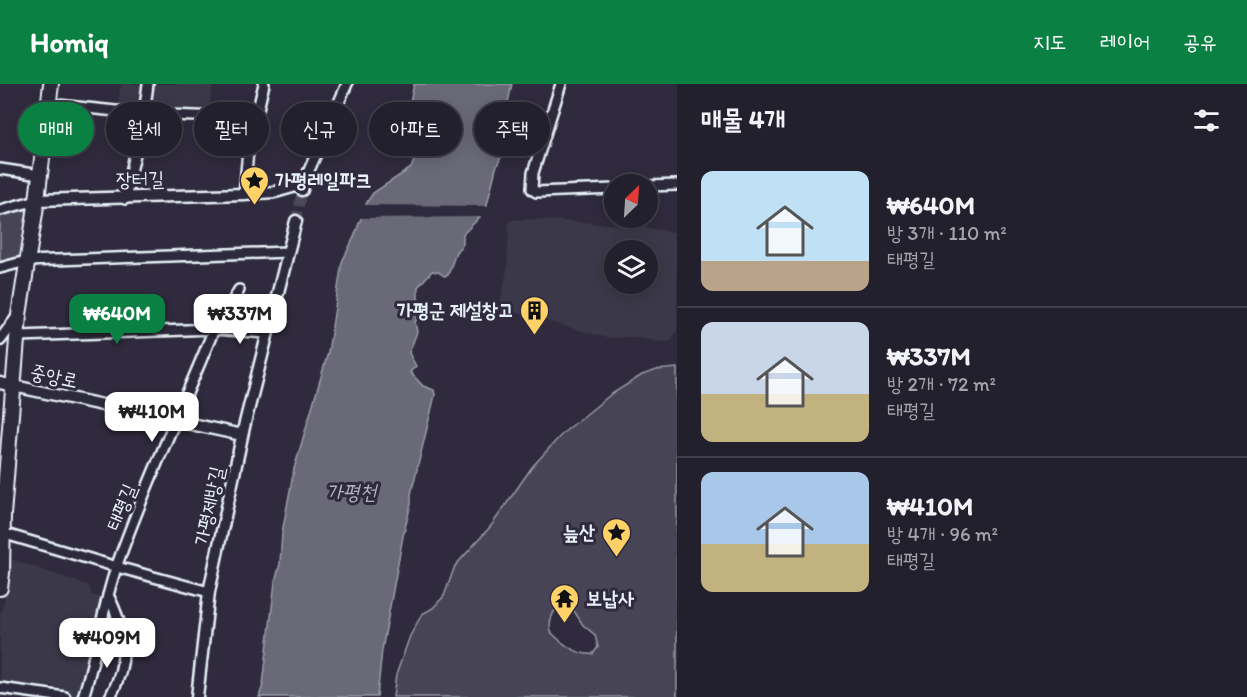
<!DOCTYPE html>
<html lang="ko">
<meta charset="utf-8">
<style>
body{margin:0;font-family:Itim,"Poor Story",sans-serif;background:#2b2836;color:#f1f3f6;height:100vh;display:flex;flex-direction:column;font-size:22px;white-space:nowrap}
*{box-sizing:border-box;margin:0}
p{font-size:20px;color:#a3a3aa}
.icon{flex:none;width:33px;height:33px;fill:none;stroke:currentColor;stroke-width:2;stroke-linecap:round;stroke-linejoin:round}
.map{position:relative;flex:1;overflow:hidden}
.side{display:flex;flex-direction:column;background:#23202e;width:570px}
.side>*{flex:none}
.banner{position:absolute;left:18px;top:18px;width:568px;height:54px;display:flex;gap:12px}
.needle{width:39px;rotate:25deg}
.tools{position:absolute;left:604px;top:90px;display:grid;gap:12px}
.tools a{display:grid;place-items:center;width:54px;height:54px;border-radius:50%;background:#23202e;box-shadow:0 3px 15px #0003,0 0 0 2px #403e4a;font-size:30px}
.price{position:absolute;translate:-50% -51px;padding:0 14px;border-radius:12px;background:#fff;color:#222;font-size:20px;line-height:39px;filter:drop-shadow(0 2px 3px #0008)}
.price::after{content:'';position:absolute;left:50%;top:36px;width:18px;height:14px;margin-left:-9px;background:inherit;clip-path:polygon(0 0,100% 0,50% 100%)}
.price.active{background:#0b8043;color:#fff}
ul{padding:0;list-style:none}
li{display:flex;align-items:center;gap:18px;height:150px;padding:0 24px}
li+li{border-top:2px solid #403e4a}
li span{display:grid;place-items:center;flex:none;width:168px;height:120px;border-radius:12px;color:#555}
li>.icon{margin-inline-start:auto}
span .icon{width:72px;height:72px;fill:#fffc;stroke-width:1}
li b{font-size:26px}
h2{display:flex;justify-content:space-between;align-items:center;height:72px;padding:0 24px;font-size:26px}
.tag{padding:0 21px;border-radius:27px;background:#23202e;box-shadow:0 3px 15px #0003,0 0 0 2px #403e4a;font-size:21px;line-height:54px}
.tag.active{background:#0b8043;color:#fff}
header{display:flex;align-items:center;gap:36px;box-sizing:border-box;height:84px;padding:0 30px;background:#0b8043;color:#fff}
header strong{font-size:28px}
nav{display:flex;gap:33px;margin-inline-start:auto;font-size:21px}
main{display:flex;flex:1;min-height:0}
.map>svg:first-child{display:block}
.built{fill:#3b3749;fill-rule:evenodd}
.green{fill:#464455;stroke:#979aa6;stroke-width:1.5;fill-rule:evenodd}
.water{fill:#696978;stroke:#9c9fab;stroke-width:1.5}
.pier{fill:#2f2a3d}
.lines{fill:none;stroke-linecap:round;stroke-linejoin:round}
.tertiary-tunnel{stroke:#4b4859;stroke-width:10;stroke-dasharray:10 5;stroke-linecap:butt}
.minor-casing{stroke:#e8f1f8;stroke-width:14}
.tertiary-casing{stroke:#e8f1f8;stroke-width:15}
.primary-casing{stroke:#e8f1f8;stroke-width:18}
.minor{stroke:#2f2a3d;stroke-width:9}
.tertiary{stroke:#2f2a3d;stroke-width:10}
.primary{stroke:#2f2a3d;stroke-width:14}
.labels{text-anchor:middle;stroke-width:6;stroke-linejoin:round;paint-order:stroke}
.street-label{font-size:20px;fill:#e8f1f8;stroke:#2f2a3d}
.poi-label{font-size:20px;font-weight:bold;fill:#e8f1f8;stroke:#2f2a3d;text-anchor:start}
.water-label{font-size:21px;font-style:italic;fill:#afb4be;stroke:#2f2a3d}
</style>
<header>
<strong>Homiq</strong>
<nav><a>지도</a><a>레이어</a><a>공유</a></nav>
</header>
<main>
<div class="map">
<svg width="677" height="613" viewBox="0 0 677 613">
<rect width="100%" height="100%" fill="#2f2a3d"/>
<filter id="ink" filterUnits="userSpaceOnUse"><feTurbulence type="fractalNoise" baseFrequency=".0167" numOctaves="2"/><feDisplacementMap in="SourceGraphic" scale="12" xChannelSelector="R" yChannelSelector="G"/><feConvolveMatrix kernelMatrix="1 2 1 2 8 2 1 2 1" color-interpolation-filters="sRGB"/></filter>
<g filter="url(#ink)">
<path class="built" d="M121,0h92l-4,29 -92,-7z
M533,135l105,7 39,7v97l-6,11 -8,1 -32,-5 -24,1 -108,-30 8,-39 2,-47 3,-2zM648,166v34h-33v-34z
M11,475l79,27 1,8 10,4 -4,42 -22,56 -26,-11 -3,5 -46,-7v-69l3,-8z"/>
<path class="green" d="M22,124l6,5 -6,41 -4,4 -18,7v-50z
M677,284v329h-284l3,-22 14,-39 12,-22 11,-6 11,-12 11,-30 36,-40 41,-59 31,-34 47,-38 32,-20 15,-5zM562,520l9,2 12,19 12,10 3,12 -5,7c-15,2 -32,-11 -42,-22 -3,-10 2,-23 11,-28z"/>
<path class="water" d="M414,0h98l-12,55 4,12 -8,17 -11,44 -22,22v10l-7,8 -8,23 -4,1 -6,-4 -6,-1 -14,16v11l5,13 -8,11 2,10 -8,21 7,13 -6,6 13,14 11,4 1,5 -24,99v10l-8,32 -21,114 -5,47h-118l4,-12 12,-103 5,-18 2,-31 12,-64 34,-116 14,-91 12,-25 13,-35 6,-9 38,-25 5,-13 -8,-43z"/>
<path class="pier" d="M362,121l128,1 -5,11 -128,1z"/>
<g class="lines">
<path class="tertiary-tunnel" d="M296,137l6,-31"/>
<defs>
<path id="minor" d="M561,0l-28,89 -1,16 4,3 79,-3
M49,20l95,10 102,4
M0,85l40,6
M303,100l44,-100
M648,102l29,-1
M244,110l4,-43 16,-67
M125,115l19,-85 4,-30
M0,126l37,-10
M0,184l26,-7 262,-9
M19,252l195,-7 53,4
M2,449l115,34 92,25
M108,511c18,35 22,66 2,102
M0,604l65,9
M83,613c14,-43 19,-89 34,-132 28,-80 65,-157 97,-236l9,-10 16,-29"/>
<path id="tertiary" d="M37,116l207,-6 31,-2 28,-8 -1,6
M0,256l19,-25
M0,299l242,52
M197,613l12,-105 35,-165 52,-206"/>
<path id="primary" d="M0,504l2,-15 1,-58 16,-200 18,-115 14,-116"/>
</defs>
<use href="#minor" class="minor-casing"/>
<use href="#tertiary" class="tertiary-casing"/>
<use href="#primary" class="primary-casing"/>
<use href="#minor" class="minor"/>
<use href="#tertiary" class="tertiary"/>
<use href="#primary" class="primary"/>
</g>
</g>
<defs>
<symbol id="sight-pin" viewBox="-11 -11 22 30"><path d="M0 17L-7.5 6A9.5 9.5 0 1 1 7.5 6Z" fill="#ffd166" stroke="#2f2a3d"/><path d="M0-6L1.8-2.2L6-1.7L2.9 1.2L3.7 5.4L0 3.3L-3.7 5.4L-2.9 1.2L-6-1.7L-1.8-2.2Z" fill="#111"/></symbol>
<symbol id="building-pin" viewBox="-11 -11 22 30"><path d="M0 17L-7.5 6A9.5 9.5 0 1 1 7.5 6Z" fill="#ffd166" stroke="#2f2a3d"/><path d="M-4-6H4V6H1V3H-1V6H-4ZM-2.5-4.3h1.7v1.8h-1.7ZM.8-4.3h1.7v1.8H.8ZM-2.5-1h1.7V.8h-1.7ZM.8-1h1.7V.8H.8Z" fill="#111"/></symbol>
<symbol id="temple-pin" viewBox="-11 -11 22 30"><path d="M0 17L-7.5 6A9.5 9.5 0 1 1 7.5 6Z" fill="#ffd166" stroke="#2f2a3d"/><path d="M0-6L5-2H3V0L6.5 2.5H4V6H1.5V3h-3V6H-4V2.5H-6.5L-3 0V-2H-5Z" fill="#111"/></symbol>
</defs>
<g fill-rule="evenodd">
<use href="#sight-pin" x="238" y="80" width="33" height="45"/>
<use href="#building-pin" x="518" y="210" width="33" height="45"/>
<use href="#sight-pin" x="600" y="432" width="33" height="45"/>
<use href="#temple-pin" x="548" y="498" width="33" height="45"/>
</g>
<g class="labels">
<g class="street-label">
<text transform="translate(140 95) rotate(-1)" y="7">장터길</text>
<text transform="translate(54 292) rotate(12)" y="7">중앙로</text>
<text transform="translate(209 422) rotate(-78)" y="7">가평제방길</text>
<text transform="translate(121 423) rotate(-67)" y="7">태평길</text>
</g>
<g class="poi-label">
<text x="275" y="103">가평레일파크</text>
<text x="514" y="233" text-anchor="end">가평군 제설창고</text>
<text x="595" y="455" text-anchor="end">늪산</text>
<text x="586" y="521">보납사</text>
</g>
<g class="water-label">
<text x="351" y="415">가평천</text>
</g>
</g>
</svg>
<div class="tools">
<a><svg class="needle" viewBox="-14 -14 28 28"><path d="M0-13l5 13h-10z" fill="#e53935"/><path d="M0 13l5-13h-10z" fill="#a3a3aa"/></svg></a>
<a><svg class="icon" aria-label="layers" viewBox="0 0 24 24"><path d="M12 4l9 5-9 5-9-5zM3 14l9 5 9-5"/></svg></a>
</div>
<b class="price active" style="left:117px;top:261px">₩640M</b>
<b class="price" style="left:240px;top:261px">₩337M</b>
<b class="price" style="left:152px;top:359px">₩410M</b>
<b class="price" style="left:107px;top:585px">₩409M</b>
<div class="banner">
<a class="tag active">매매</a>
<a class="tag">월세</a>
<a class="tag">필터</a>
<a class="tag">신규</a>
<a class="tag">아파트</a>
<a class="tag">주택</a>
</div>
</div>
<section class="side">
<h2>매물 4개<svg class="icon" aria-label="filters" viewBox="0 0 24 24"><path d="M4 7h16M4 17h16"/><circle cx="9" cy="7" r="2"/><circle cx="15" cy="17" r="2"/></svg></h2>
<ul>
<li><span style="background:linear-gradient(#bfe0f5 75%,#b9a48a 0)"><svg class="icon" aria-label="home" viewBox="0 0 24 24"><path d="M3 11l9-7 9 7M6 9v11h12V9"/></svg></span><div><b>₩640M</b><p>방 3개 · 110 m²</p><p>태평길</p></div></li>
<li><span style="background:linear-gradient(#c9d6e8 60%,#c2b280 0)"><svg class="icon" aria-label="home" viewBox="0 0 24 24"><path d="M3 11l9-7 9 7M6 9v11h12V9"/></svg></span><div><b>₩337M</b><p>방 2개 · 72 m²</p><p>태평길</p></div></li>
<li><span style="background:linear-gradient(#a9c7e8 60%,#c2b280 0)"><svg class="icon" aria-label="home" viewBox="0 0 24 24"><path d="M3 11l9-7 9 7M6 9v11h12V9"/></svg></span><div><b>₩410M</b><p>방 4개 · 96 m²</p><p>태평길</p></div></li>
</ul>
</section>
</main>
